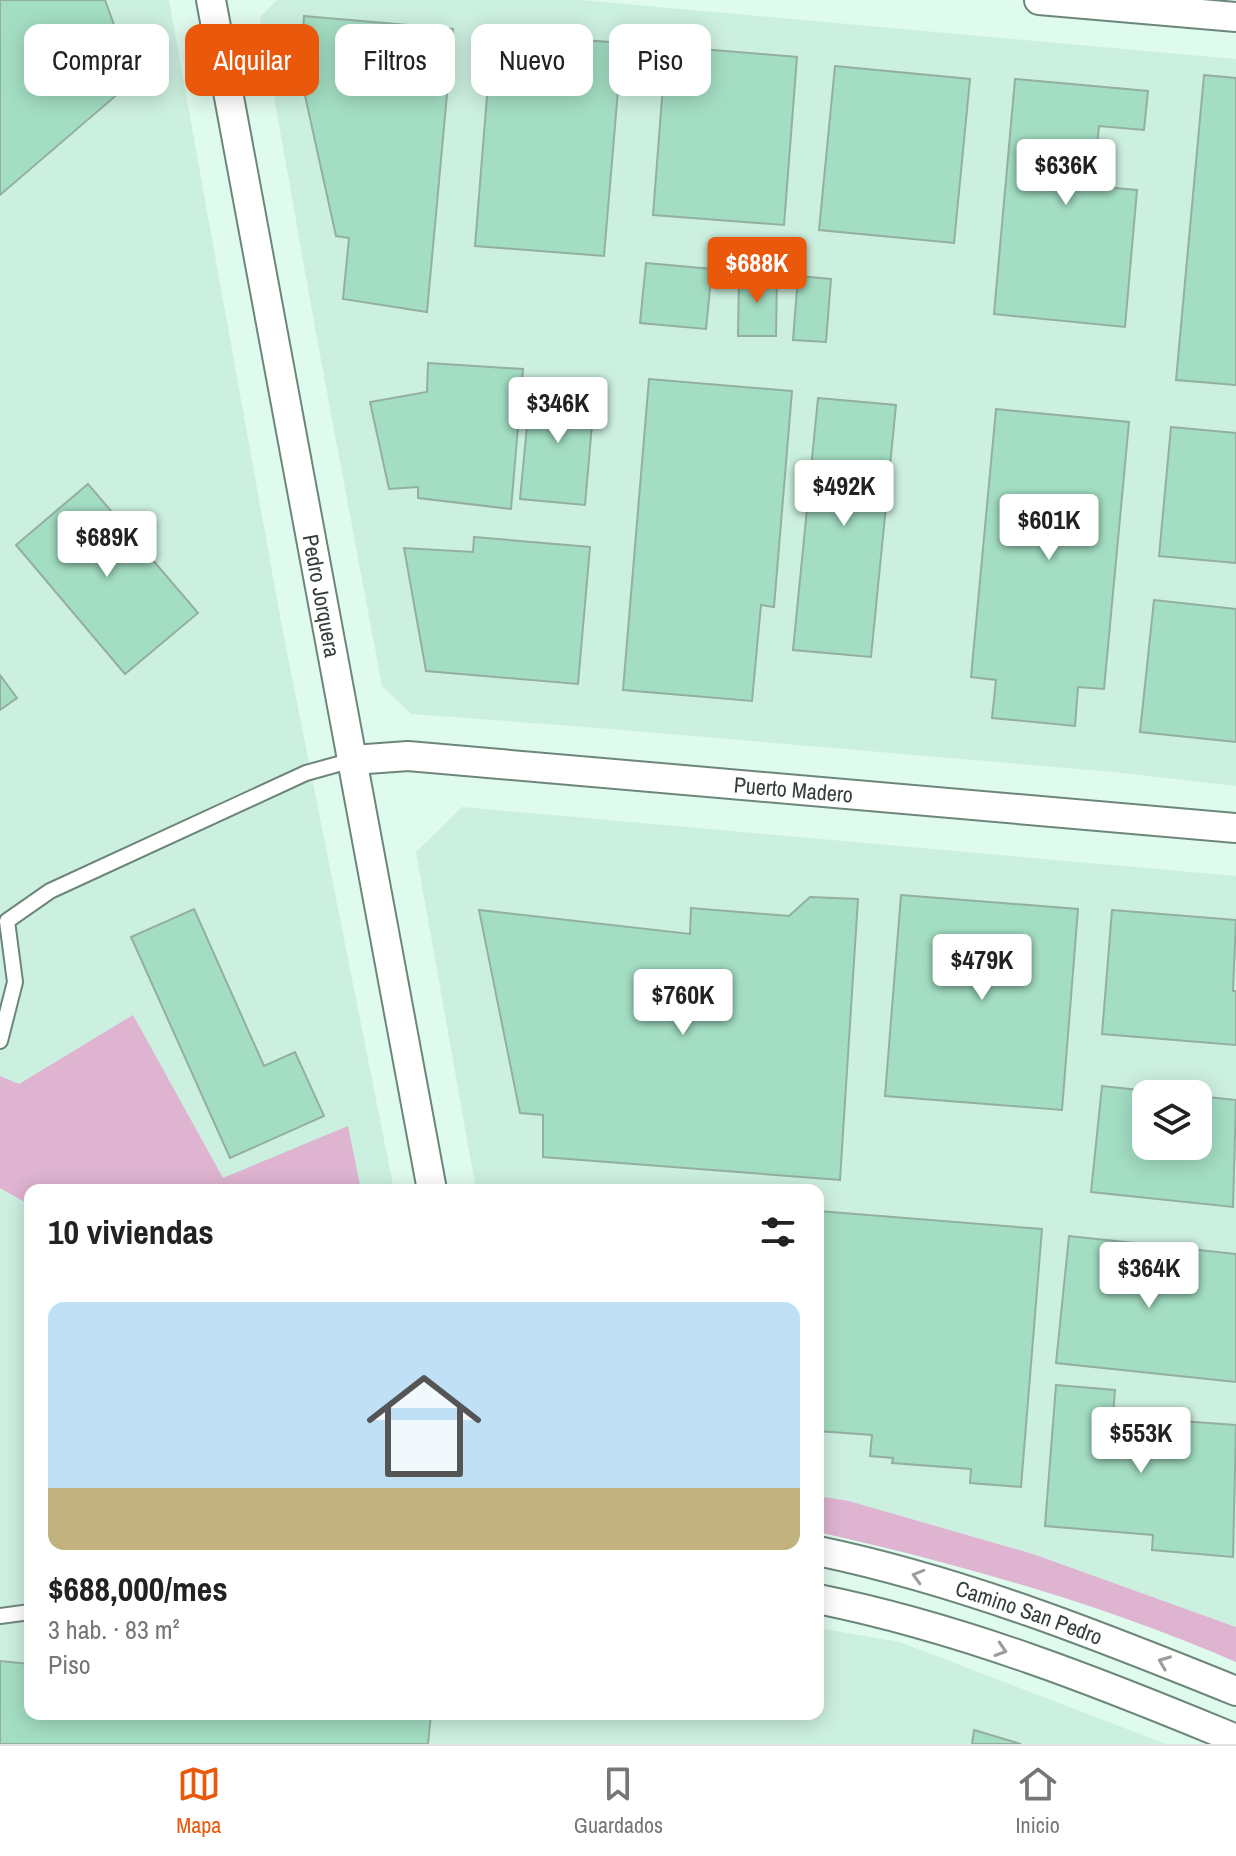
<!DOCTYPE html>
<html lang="es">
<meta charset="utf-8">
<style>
body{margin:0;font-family:"Archivo Narrow",sans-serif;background:#f6f6f6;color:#222;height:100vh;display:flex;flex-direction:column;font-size:30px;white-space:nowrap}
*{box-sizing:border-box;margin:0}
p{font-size:26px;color:#767676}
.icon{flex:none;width:44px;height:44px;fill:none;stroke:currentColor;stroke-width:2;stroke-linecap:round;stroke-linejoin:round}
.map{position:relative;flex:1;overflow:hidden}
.side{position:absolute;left:24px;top:1184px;width:800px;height:536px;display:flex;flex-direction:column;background:#fff;border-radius:16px;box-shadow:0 4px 20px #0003}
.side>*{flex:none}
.guide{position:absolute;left:24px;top:24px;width:800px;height:72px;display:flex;gap:16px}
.controls{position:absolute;left:1132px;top:1080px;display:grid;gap:16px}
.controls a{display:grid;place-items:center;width:80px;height:80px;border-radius:16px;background:#fff;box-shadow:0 4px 20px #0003;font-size:40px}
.price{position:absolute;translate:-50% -68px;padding:0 18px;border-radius:8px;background:#fff;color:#222;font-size:26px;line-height:52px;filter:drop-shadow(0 2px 4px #0008)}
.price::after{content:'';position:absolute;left:50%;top:48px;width:24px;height:18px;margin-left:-12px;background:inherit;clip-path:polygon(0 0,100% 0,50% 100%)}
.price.current{background:#ea580c;color:#fff}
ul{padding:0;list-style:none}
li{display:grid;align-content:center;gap:16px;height:424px;padding:0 24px}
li+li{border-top:2px solid #e0e0e0}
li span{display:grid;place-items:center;height:248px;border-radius:16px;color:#555}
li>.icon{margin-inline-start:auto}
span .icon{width:144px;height:144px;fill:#fffc;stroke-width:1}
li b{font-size:34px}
h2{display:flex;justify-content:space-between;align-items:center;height:96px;padding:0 24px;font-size:34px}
.pill{padding:0 28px;border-radius:16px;background:#fff;box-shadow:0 4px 20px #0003;font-size:28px;line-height:72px}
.pill.current{background:#ea580c;color:#fff}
.menu{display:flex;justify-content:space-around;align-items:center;height:112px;border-top:2px solid #e0e0e0;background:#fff;font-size:22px;color:#767676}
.menu a{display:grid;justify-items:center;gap:4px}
.menu .current{color:#ea580c}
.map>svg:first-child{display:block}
.built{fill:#ccf0df;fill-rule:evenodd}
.green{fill:#deb4d1}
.building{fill:#a3dec3;stroke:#94afa2;stroke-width:2}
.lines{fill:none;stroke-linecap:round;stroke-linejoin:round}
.lane-casing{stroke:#6d867a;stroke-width:18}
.street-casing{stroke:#6d867a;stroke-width:32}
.lane{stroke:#fff;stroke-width:14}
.street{stroke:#fff;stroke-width:28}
.oneway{stroke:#9a9f9c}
.labels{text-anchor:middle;stroke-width:6;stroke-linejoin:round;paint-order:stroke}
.street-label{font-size:22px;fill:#343f3a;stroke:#fff}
</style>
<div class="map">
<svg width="1236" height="1744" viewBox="0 0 1236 1744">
<rect width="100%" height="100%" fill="#dffbed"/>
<path class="built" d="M0,0h169l113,627 112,563h-364v524h788v-86l82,14 266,102h-1166z
M277,0h303l656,59v727l-123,-14 -514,-44 -188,-14 -29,-28 -67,-358 -55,-311z
M462,807l774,69v751l-203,-73 -184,-53 -31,-5v-306h-342l-60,-338zM1146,1094h52v52h-52z"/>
<path class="green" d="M133,1015l90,163 125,-52 13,64h-331v15l-30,-17v-112l19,8z
M818,1496l31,5 184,53 203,73v35c-134,-58 -276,-98 -418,-130z"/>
<path class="building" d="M0,0h105l29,80 -134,115z
M304,16l149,13 -26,283 -84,-13 6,-61 -13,-2 -36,-163z
M492,33l130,10 -18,213 -129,-10z
M666,46l131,11 -13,168 -131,-10z
M835,66l135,13 -16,164 -135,-13z
M1204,75l32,3v307l-60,-5z
M1015,79l133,12 -4,39 -45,-4 -6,60 44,4 -12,137 -131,-13z
M646,263l66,6 -6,60 -66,-6z
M739,274l38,1 -1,61h-38z
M798,276l33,3 -5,63 -33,-2z
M428,363l95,6 -12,140 -93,-11v-11l-29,2 -19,-87 57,-10z
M649,379l143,12 -18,216 -13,-2 -9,96 -129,-11z
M531,384l64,6 -10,115 -65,-6z
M818,398l78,7 -25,252 -78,-7z
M996,409l133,13 -25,267 -26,-2 -3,39 -83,-8 4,-38 -25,-3z
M1171,427l65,6v130l-77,-7z
M88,484l110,129 -73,61 -109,-129z
M474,537l116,10 -12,137 -152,-13 -22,-123 69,4z
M1154,600l82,9v133l-96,-10z
M0,675l17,23 -17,12z
M901,895l177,14 -16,201 -177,-14z
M810,897l48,2 -18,281 -297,-23v-42l-23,-2 -41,-203 211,24 1,-26 98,8z
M194,909l70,157 31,-14 29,64 -94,42 -99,-221z
M1112,910l124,10 -3,71h3v54l-134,-11z
M1102,1086l75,8h-31v52h52v-50l38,4 -3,107 -142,-15z
M818,1211l224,18 -21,258 -51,-4 1,-14 -79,-6 1,-5 -23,-2 2,-21 -54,-4z
M1069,1236l167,18v128l-180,-19z
M1056,1385l59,5 -2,26 123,9 -3,132 -81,-7 1,-15 -108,-9z
M0,1661l30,3v50h401l-3,30h-428z
M974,1730l47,14h-49z"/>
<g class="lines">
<defs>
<path id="lane" d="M0,1041l15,-59 -8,-61 43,-30 256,-118 47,-13
M0,1616l30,-4"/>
<g id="street">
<path id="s1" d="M211,0l221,1190"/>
<path d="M1039,0l197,17"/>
<path id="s2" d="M353,760l55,-4 828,72"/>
<path id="s3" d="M818,1551c144,30 282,85 418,140"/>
<path d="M818,1599c144,29 283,84 418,140"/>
</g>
</defs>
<use href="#lane" class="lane-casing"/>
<use href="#street" class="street-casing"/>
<use href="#lane" class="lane"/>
<use href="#street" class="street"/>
</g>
<defs><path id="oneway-chevron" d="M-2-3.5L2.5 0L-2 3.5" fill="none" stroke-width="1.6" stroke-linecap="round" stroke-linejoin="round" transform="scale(2)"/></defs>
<g class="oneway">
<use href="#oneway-chevron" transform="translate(918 1576) rotate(-164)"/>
<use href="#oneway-chevron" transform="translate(1001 1650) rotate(18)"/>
<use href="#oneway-chevron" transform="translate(1164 1662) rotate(-158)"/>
</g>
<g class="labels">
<g class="street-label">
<text dy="8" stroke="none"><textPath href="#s1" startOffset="606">Pedro Jorquera</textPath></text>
<text dy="8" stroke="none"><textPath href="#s2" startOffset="442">Puerto Madero</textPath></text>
<text dy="8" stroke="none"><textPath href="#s3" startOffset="220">Camino San Pedro</textPath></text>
</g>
</g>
</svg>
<div class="controls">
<a><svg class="icon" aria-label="layers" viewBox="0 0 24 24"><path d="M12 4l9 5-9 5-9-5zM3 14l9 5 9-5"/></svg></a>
</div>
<b class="price" style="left:1066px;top:207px">$636K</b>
<b class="price current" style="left:757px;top:305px">$688K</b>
<b class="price" style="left:558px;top:445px">$346K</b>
<b class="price" style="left:844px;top:528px">$492K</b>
<b class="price" style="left:1049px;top:562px">$601K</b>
<b class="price" style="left:107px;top:579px">$689K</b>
<b class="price" style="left:982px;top:1002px">$479K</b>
<b class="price" style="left:683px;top:1037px">$760K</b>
<b class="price" style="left:1149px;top:1310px">$364K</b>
<b class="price" style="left:1141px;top:1475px">$553K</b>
<div class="guide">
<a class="pill">Comprar</a>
<a class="pill current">Alquilar</a>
<a class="pill">Filtros</a>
<a class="pill">Nuevo</a>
<a class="pill">Piso</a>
</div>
<section class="side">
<h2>10 viviendas<svg class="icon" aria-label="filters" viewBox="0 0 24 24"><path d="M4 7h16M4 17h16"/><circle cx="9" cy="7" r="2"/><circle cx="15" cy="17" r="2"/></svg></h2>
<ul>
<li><span style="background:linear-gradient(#bfe0f5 75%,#c2b280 0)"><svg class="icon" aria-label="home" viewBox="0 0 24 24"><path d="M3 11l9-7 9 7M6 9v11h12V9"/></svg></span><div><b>$688,000/mes</b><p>3 hab. · 83 m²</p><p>Piso</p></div></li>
</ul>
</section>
</div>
<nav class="menu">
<a class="current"><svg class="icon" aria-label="map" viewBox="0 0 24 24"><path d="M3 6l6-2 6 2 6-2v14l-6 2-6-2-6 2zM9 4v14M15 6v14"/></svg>Mapa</a>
<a><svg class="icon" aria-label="saved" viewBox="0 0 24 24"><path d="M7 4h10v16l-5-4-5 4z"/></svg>Guardados</a>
<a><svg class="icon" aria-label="home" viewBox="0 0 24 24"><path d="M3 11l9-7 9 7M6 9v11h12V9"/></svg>Inicio</a>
</nav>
